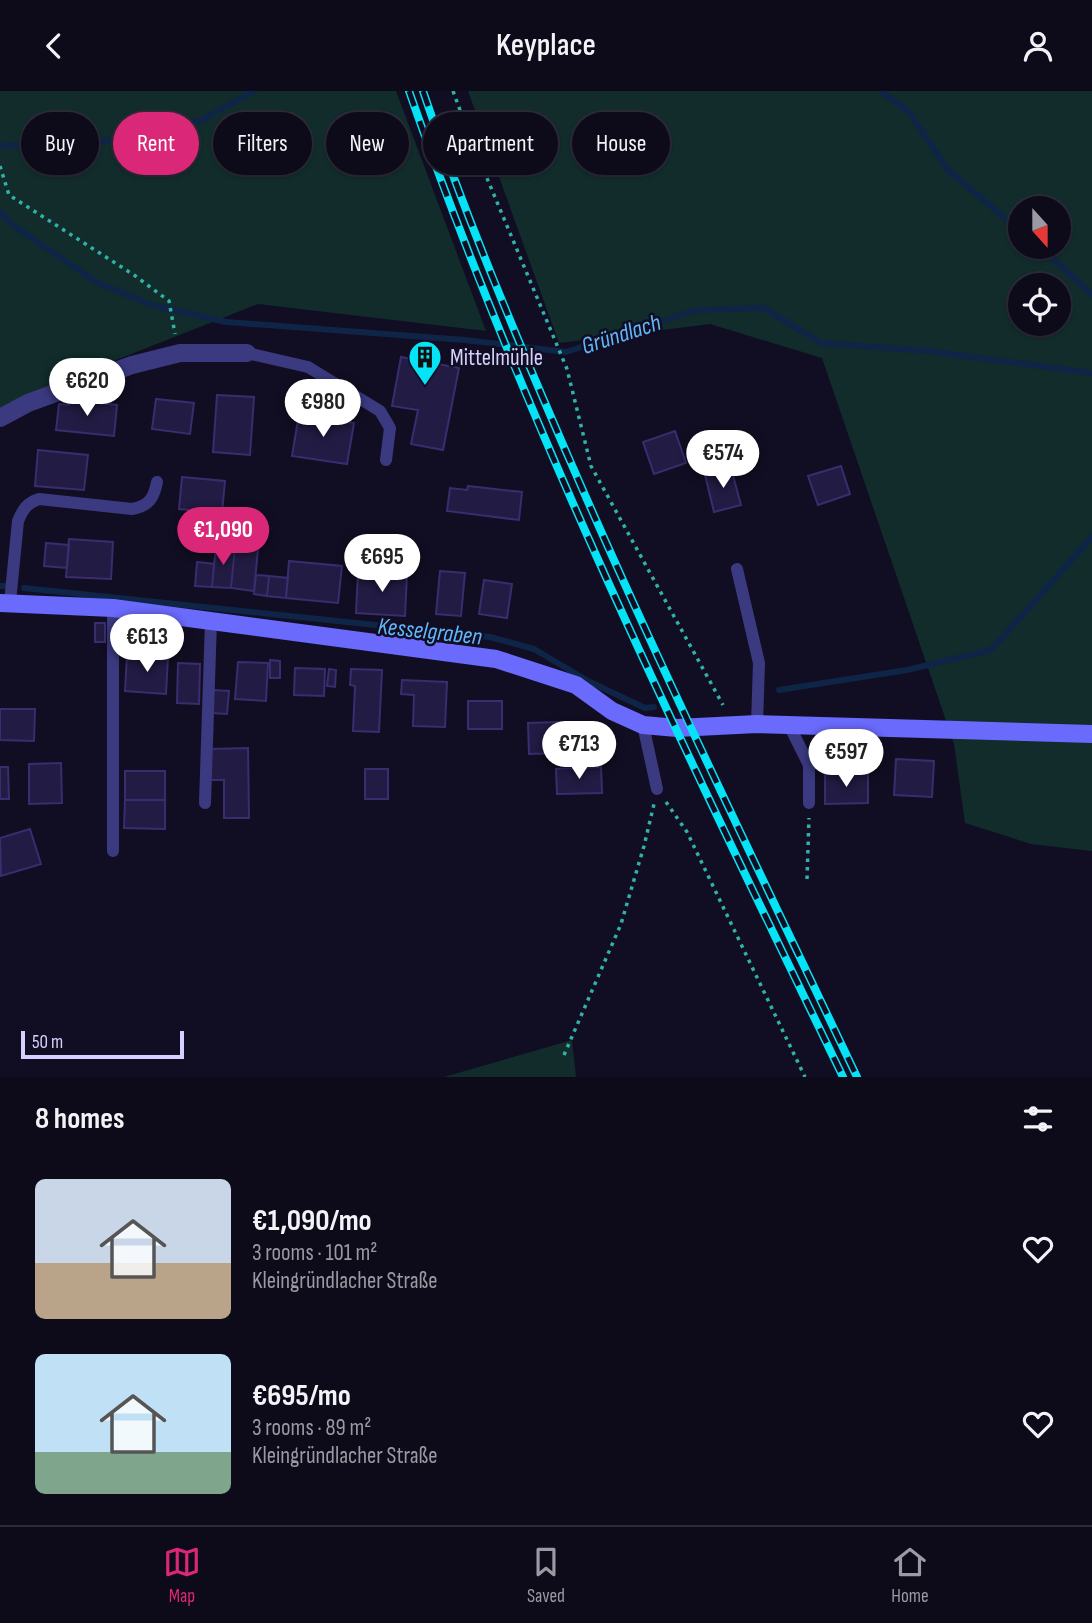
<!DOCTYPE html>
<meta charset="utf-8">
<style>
body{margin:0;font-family:"Sofia Sans Condensed",sans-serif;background:#161323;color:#f1f3f6;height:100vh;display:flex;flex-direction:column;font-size:26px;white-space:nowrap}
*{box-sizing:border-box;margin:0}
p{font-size:23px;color:#9a9aa2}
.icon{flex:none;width:38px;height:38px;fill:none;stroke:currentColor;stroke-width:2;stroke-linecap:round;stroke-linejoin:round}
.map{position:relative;height:986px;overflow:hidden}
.side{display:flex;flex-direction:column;background:#0d0a1a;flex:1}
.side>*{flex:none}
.banner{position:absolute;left:21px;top:21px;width:700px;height:63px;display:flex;gap:14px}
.needle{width:46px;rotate:159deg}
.controls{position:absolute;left:1008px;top:105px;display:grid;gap:14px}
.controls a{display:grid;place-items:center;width:63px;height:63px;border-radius:50%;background:#0d0a1a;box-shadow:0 2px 5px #0004,0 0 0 2px #2d2b39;font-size:35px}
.scale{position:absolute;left:21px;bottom:18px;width:163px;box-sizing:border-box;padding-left:7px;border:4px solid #d5d1fe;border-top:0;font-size:19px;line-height:24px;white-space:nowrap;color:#d5d1fe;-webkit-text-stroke:5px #110e23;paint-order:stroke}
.price{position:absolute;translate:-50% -60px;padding:0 16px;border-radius:24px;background:#fff;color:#222;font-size:23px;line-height:46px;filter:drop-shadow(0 2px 4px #0008)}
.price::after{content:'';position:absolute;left:50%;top:42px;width:21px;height:16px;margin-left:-10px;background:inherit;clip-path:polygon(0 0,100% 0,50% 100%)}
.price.on{background:#db2777;color:#fff}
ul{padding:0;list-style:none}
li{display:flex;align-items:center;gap:21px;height:175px;padding:0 35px}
li span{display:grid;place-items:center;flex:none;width:196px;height:140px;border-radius:10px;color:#555}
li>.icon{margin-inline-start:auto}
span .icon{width:84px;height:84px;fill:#fffc;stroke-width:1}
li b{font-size:30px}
h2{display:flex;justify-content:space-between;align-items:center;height:84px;padding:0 35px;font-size:30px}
.tag{padding:0 24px;border-radius:32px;background:#0d0a1a;box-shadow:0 2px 5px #0004,0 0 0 2px #2d2b39;font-size:24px;line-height:63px}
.tag.on{background:#db2777;color:#fff}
header{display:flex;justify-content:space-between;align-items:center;height:91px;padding:0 35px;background:#0d0a1a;font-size:32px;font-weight:600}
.tabs{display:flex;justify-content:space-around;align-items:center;height:98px;border-top:2px solid #2d2b39;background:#0d0a1a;font-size:19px;color:#9a9aa2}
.tabs a{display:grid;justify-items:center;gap:4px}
.tabs .on{color:#db2777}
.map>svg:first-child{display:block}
.green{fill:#112c2b;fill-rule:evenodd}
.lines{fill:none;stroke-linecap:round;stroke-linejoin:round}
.stream{stroke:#0e2547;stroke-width:6}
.building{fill:#221b43;stroke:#392d6f;stroke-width:2}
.path{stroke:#31b2a8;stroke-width:3.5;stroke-dasharray:3.5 5;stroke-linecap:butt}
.lane{stroke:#3b3a81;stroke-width:12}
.street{stroke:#3b3a81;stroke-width:18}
.secondary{stroke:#6a6afc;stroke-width:18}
.rail-casing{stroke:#05e3f6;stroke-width:8}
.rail{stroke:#110e23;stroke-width:5;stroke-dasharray:16;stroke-linecap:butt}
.labels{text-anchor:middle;stroke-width:5;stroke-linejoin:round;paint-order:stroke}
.poi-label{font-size:23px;fill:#d5d1fe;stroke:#110e23;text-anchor:start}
.water-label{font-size:24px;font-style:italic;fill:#61b7fc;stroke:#110e23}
</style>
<header><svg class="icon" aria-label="back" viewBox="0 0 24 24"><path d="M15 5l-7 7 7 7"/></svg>Keyplace<svg class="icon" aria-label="person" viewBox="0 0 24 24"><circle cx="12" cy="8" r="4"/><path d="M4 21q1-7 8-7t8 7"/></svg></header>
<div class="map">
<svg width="1092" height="986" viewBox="0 0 1092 986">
<rect width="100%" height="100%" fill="#110e23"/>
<path class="green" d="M0,0h396l90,240 -228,-27 -238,94 -20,11z
M468,0h624v760l-61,-7 -66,-21 -11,-79 -132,-386 -112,-34 -151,19zM1020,117h39v39h-39zM1020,194h39v39h-39z
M572,949l4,37h-132z"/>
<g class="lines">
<path class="stream" d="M881,0l28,21 39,58 72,61
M0,55l121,-6 81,-20 52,-29
M0,121l11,12 87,59 54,22 74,17 239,18 101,12 131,-42 67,-2 57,35 107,8 164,22
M1039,156l53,47
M0,495h5
M24,497l466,49 44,12 54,32 57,27 9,-1
M779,599l128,-20 84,-20 101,-113"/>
</g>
<path class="building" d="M401,266l58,11 -16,82 -32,-6 7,-34 -26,-4z
M217,304l37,2 -4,58 -37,-3z
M156,308l38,4 -4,31 -38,-5z
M70,309l47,5 -3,31 -58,-6 3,-26 10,1z
M299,323l55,9 -7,41 -55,-8z
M675,340l11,32 -32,11 -11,-32z
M38,359l50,5 -4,35 -49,-4z
M841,375l9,28 -32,11 -10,-29z
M731,377l10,37 -27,7 -9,-37z
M182,386l43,4 -3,32 -43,-4z
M468,395l54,6 -3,28 -72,-9 3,-23 17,2z
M69,448l44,3 -2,37 -45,-2z
M46,452l23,2 -2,23 -23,-2z
M216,454l19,2 -4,41 -19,-1z
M235,456l23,2 -4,42 -23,-3z
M289,470l53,5 -4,37 -52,-5z
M197,471l17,2 -2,23 -17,-1z
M440,480l25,2 -4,43 -25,-2z
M358,481l49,2 -2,42 -49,-3z
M256,484l13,1 -2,20 -13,-2z
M269,485l19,2 -2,20 -19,-2z
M484,489l28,4 -5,34 -28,-4z
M95,532h10v19h-10z
M127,564l41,2 -2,37 -41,-3z
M270,569l10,1v17h-10z
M238,571l30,1 -2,38 -31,-2z
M178,572l22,1 -1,40 -22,-1z
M295,577l30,1 -1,27 -30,-1z
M329,578l7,1 -1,17 -8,-1z
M351,578l31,1 -3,62 -26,-1 2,-45 -5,-1z
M402,589l45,2 -2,45 -32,-1 1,-31 -13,-1z
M213,599l16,1 -2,23 -15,-1z
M468,610h34v28h-34z
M0,618h35l-1,32 -34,-1z
M560,631v31l-31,1 -1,-31z
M248,657l1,70h-25v-38h-14l-1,-31z
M896,668l38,2 -2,36 -38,-2z
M61,672l1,40 -33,1v-40z
M0,676h8l1,32h-9z
M601,676l1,26 -45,1 -1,-25z
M365,678h23v30h-23z
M125,680h40v29h-40z
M868,682v30l-43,1v-30z
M125,709h40v29l-41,-1z
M30,738l11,35 -40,12 -1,-38z"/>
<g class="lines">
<path class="path" d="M453,0l18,49 96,229 24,97 132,239
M0,75l9,29 125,80 35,26 6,33
M666,711l21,30 118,245
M807,788l2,-61
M564,964l57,-131 23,-78 10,-42"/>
<path class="lane" d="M247,262l61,14 72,44 10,17 -4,32
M737,478l22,94 -2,61
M10,511l8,-81c5,-12 9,-18 21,-22l93,10c17,-3 22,-11 25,-27
M113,517v243
M643,634l14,64
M789,634l20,40v38
M205,712l6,-182"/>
<path class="street" d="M0,327l28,-15 104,-38 48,-12h67"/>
<path class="secondary" d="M0,512l113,5 383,51 80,26 36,26 31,14 34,3 80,-4 335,10"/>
<defs>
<path id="rail" d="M409,0c118,339 278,663 434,986
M423,0c43,127 95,250 148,372 90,207 189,410 286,614"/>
</defs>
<use href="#rail" class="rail-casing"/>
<use href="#rail" class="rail"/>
</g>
<defs>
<symbol id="building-pin" viewBox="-11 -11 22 30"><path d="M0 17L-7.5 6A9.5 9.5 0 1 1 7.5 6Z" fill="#05e3f6" stroke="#110e23"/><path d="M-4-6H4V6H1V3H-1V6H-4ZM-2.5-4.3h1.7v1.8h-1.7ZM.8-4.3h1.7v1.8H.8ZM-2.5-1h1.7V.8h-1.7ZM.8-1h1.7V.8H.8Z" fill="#111"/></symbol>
</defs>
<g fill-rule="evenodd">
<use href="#building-pin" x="406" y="247" width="38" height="52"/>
</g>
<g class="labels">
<g class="poi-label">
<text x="450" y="274">Mittelmühle</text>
</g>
<g class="water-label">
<text transform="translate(621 243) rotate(-18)" y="8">Gründlach</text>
<text transform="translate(430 540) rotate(6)" y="8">Kesselgraben</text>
</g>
</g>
</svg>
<div class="controls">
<a><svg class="needle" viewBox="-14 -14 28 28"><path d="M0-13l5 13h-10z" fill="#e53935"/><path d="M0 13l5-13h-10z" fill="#9a9aa2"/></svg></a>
<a><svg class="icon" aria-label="locate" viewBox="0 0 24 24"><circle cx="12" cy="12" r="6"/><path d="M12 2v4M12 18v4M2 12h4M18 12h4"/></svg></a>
</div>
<div class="scale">50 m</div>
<b class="price" style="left:87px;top:327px">€620</b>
<b class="price" style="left:323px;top:348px">€980</b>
<b class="price" style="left:723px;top:399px">€574</b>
<b class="price on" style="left:223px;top:476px">€1,090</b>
<b class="price" style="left:382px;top:503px">€695</b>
<b class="price" style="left:147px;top:583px">€613</b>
<b class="price" style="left:579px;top:690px">€713</b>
<b class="price" style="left:846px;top:698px">€597</b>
<div class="banner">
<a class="tag">Buy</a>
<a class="tag on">Rent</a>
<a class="tag">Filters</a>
<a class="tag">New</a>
<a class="tag">Apartment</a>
<a class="tag">House</a>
</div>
</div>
<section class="side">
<h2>8 homes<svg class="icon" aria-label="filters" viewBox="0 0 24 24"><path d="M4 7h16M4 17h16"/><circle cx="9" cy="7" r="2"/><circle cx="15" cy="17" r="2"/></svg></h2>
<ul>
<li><span style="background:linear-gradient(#c9d6e8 60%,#b9a48a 0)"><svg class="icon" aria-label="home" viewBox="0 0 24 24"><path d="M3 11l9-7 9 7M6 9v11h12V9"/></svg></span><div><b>€1,090/mo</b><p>3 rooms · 101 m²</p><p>Kleingründlacher Straße</p></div><svg class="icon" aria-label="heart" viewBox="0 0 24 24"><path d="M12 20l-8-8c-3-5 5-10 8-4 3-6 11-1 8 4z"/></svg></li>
<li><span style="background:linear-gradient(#bfe0f5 70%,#7fa58c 0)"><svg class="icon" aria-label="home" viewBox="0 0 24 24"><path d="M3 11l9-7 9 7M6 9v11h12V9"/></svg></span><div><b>€695/mo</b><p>3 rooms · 89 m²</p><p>Kleingründlacher Straße</p></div><svg class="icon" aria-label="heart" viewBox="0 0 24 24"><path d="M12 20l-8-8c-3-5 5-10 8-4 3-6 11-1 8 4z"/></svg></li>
</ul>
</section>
<nav class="tabs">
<a class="on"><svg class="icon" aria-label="map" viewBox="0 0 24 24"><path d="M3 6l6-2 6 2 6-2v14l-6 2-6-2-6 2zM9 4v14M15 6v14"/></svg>Map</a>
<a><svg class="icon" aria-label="saved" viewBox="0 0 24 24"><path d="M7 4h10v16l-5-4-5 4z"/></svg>Saved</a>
<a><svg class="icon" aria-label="home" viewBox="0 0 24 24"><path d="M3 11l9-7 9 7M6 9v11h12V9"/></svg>Home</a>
</nav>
